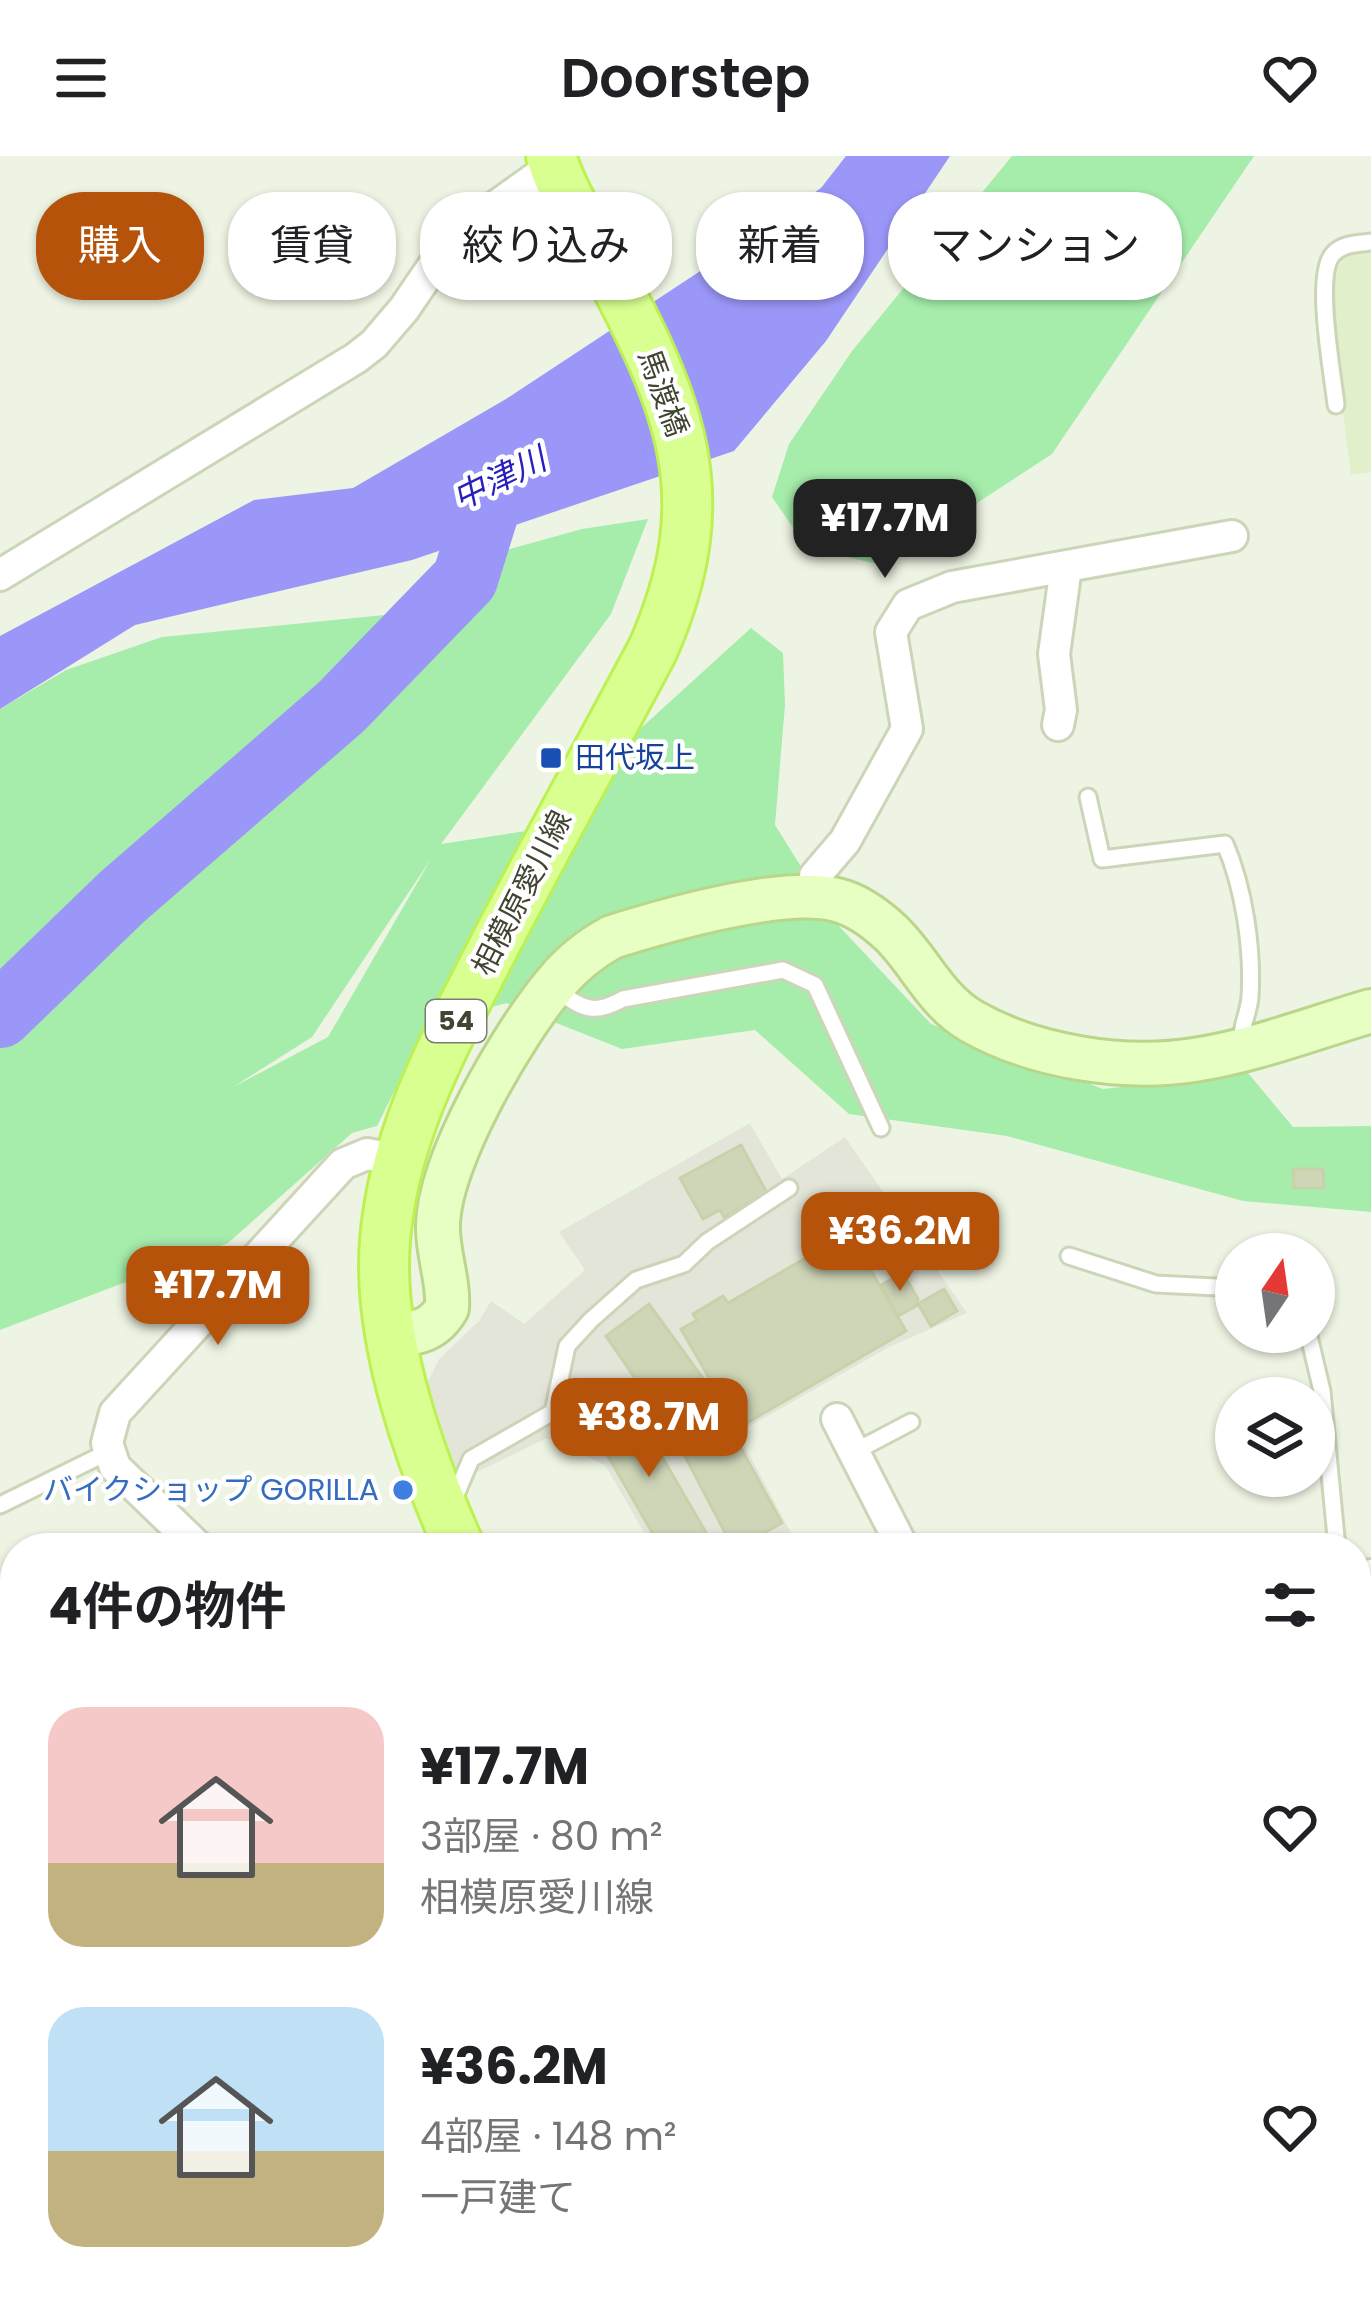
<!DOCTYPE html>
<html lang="ja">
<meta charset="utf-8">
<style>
body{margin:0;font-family:Poppins,"Noto Sans JP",sans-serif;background:#f6f6f6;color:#202124;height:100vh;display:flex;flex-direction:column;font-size:45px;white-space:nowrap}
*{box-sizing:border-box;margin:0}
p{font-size:39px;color:#757577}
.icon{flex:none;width:66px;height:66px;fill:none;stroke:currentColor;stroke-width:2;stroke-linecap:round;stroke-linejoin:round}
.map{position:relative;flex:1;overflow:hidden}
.details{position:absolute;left:0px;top:1377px;width:1371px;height:771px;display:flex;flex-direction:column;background:#fff;border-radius:48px 48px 0 0;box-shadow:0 3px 9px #0004}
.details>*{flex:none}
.guide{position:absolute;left:36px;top:36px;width:1299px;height:108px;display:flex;gap:24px}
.needle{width:78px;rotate:13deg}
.buttons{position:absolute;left:1215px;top:1077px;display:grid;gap:24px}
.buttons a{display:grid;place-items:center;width:120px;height:120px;border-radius:50%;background:#fff;box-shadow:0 3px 9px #0004;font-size:60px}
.price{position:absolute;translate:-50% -102px;padding:0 27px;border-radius:24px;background:#b45309;color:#fff;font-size:39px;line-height:78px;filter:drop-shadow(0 3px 6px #0008)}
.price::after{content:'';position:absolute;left:50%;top:72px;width:36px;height:27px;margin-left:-18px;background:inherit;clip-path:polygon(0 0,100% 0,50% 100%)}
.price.selected{background:#222;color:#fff}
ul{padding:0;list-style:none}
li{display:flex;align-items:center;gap:36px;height:300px;padding:0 48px}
li span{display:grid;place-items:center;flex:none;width:336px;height:240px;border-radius:36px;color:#555}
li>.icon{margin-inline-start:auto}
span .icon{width:144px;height:144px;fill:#fffc;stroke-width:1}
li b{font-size:51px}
h2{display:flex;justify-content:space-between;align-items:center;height:144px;padding:0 48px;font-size:51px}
.chip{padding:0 42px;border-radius:48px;background:#fff;box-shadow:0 3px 9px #0004;font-size:42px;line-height:108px}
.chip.selected{background:#b45309;color:#fff}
header{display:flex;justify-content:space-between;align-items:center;height:156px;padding:0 48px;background:#fff;font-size:54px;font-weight:600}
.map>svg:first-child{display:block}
.industrial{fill:#e3e5d8}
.education{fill:#e2efcb}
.green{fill:#a6edac;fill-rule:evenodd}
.water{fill:#9b97f8}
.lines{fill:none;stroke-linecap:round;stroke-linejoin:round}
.river{stroke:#9b97f8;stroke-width:66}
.building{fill:#cfd6b7;stroke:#c8d2aa;stroke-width:3}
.lane-casing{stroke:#cdd5b9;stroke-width:21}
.street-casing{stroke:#cdd5b9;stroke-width:36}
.secondary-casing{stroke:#bad68b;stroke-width:48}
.primary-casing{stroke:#bdf153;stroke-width:54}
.lane{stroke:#fff;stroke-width:15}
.street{stroke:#fff;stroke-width:30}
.secondary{stroke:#e7ffc2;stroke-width:42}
.primary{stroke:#d9ff91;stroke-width:48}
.transit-dot{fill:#1a4fb4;stroke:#fff;stroke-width:4.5}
.shop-dot{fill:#3f7fe0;stroke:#fff;stroke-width:4.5}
.labels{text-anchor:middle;stroke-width:9;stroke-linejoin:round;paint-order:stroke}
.shield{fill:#fff;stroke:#7a7e70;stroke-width:3}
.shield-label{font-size:27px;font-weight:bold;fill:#414633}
.street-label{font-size:30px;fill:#414633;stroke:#fff}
.transit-label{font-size:30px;fill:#164399;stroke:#fff;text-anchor:start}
.shop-label{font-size:30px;fill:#366cbe;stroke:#fff;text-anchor:end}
.water-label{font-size:33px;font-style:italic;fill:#2820be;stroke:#fff}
</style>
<header><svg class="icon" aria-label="menu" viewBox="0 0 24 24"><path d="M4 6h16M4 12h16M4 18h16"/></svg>Doorstep<svg class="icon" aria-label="heart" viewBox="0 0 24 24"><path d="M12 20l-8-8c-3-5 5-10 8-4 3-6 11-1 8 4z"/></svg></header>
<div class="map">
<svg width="1371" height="2146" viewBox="0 0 1371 2146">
<rect width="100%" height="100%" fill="#eef4e3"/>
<path class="industrial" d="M750,967l32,56 63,-42 122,176 -78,34 -151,86 61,115h-146l-48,-83 -58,-27 -95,46 -29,-92 16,-33 40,-38 12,-20 33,23 61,-54 -26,-38z"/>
<path class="education" d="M1371,90v226l-20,3 -24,-185 10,-32 14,-9z"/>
<path class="green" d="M1012,0h242l-202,298 -170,111 -75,-17 -35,-51 17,-53 63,-93z
M648,363l-37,95 -170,230 143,-22 56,-93 111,-101 32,25 2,52 -10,120 62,99 94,100 172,65 145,-16 45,54 78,-1v86l-128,-11 -236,-65 -158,-22 -94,-84 -133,19 -116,-46 -79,23 -50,100 -25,7 -124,110 -228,87v-295l84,-84 154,-130 92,-85 176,-186 76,-21zM431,703l-103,178 -95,50 79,-50z
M384,459l-75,96 -89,80 -165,127 -55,53v-262l66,-39 96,-33z"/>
<path class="water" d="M846,0h104l-124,185 -92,110 -322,109 -277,65 -135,84v-73l254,-136 99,-12 153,-89 214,-141 101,-70z"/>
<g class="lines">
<path class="river" d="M0,859l122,-118 219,-190 124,-128 30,-96"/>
</g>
<path class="building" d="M741,989l26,48 -43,24 -4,-7 -17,9 -23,-41z
M1293,1013h30l1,19h-30z
M849,1077l57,98 -168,97 -57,-99 16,-9 -4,-6 30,-18 5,7z
M903,1117l15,26 -2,7 -18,10 -17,-31z
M944,1133l13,22 -26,15 -13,-22z
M649,1148l53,73 80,146 -45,25h-4l-59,-113 -68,-99z
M629,1244l86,148h-54l-72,-125z"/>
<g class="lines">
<defs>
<path id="lane" d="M1336,249c-3,-30 -23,-133 -2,-152 10,-10 24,-9 37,-11
M1088,641l14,62 123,-15c19,44 28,105 25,153 -1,16 -10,30 -8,47
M553,832c29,19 38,29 70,11l160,-29 32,15 66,143
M1069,1100l87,28 80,4
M1308,1176l14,59 15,157
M854,1296l57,-30
M452,1348l19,-45 82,-47 14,-66 24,-26 45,-40 48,-16 23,-22 82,-54
M0,1349l108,-53
M279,2146l23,-13"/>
<path id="street" d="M0,419l356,-217 18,-14 30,-35 49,-72 101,-72
M1058,569l3,-15 -7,-56 12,-87
M815,740v-20l30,-35 62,-112 -16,-97 17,-27 44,-18 280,-51
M837,1263l66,129
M199,1392l-84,-81 -8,-24 8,-30 228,-249 24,-10 31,6
M1356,1424l15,-5
M0,1986l15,-1
M531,2133l1,10
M863,2146l3,-13"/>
<path id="secondary" d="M391,1180c25,-3 42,-4 56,-28 2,-28 -10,-55 -9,-83 1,-65 75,-191 117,-241 16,-20 35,-35 57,-47 54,-17 172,-51 225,-37 20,5 39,19 54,33 29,28 44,67 80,88 63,36 152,50 223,39 60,-9 119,-32 177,-49"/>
<path id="primary" d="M460,1392c-40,-88 -83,-209 -75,-307 8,-105 58,-195 105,-287 53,-103 109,-203 163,-305 68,-155 26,-245 -48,-385 -19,-35 -43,-71 -54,-108
M792,2133l6,13"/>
</defs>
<use href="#lane" class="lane-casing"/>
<use href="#street" class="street-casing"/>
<use href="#secondary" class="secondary-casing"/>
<use href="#primary" class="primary-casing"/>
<use href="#lane" class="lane"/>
<use href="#street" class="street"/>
<use href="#secondary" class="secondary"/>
<use href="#primary" class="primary"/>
</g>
<rect class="transit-dot" x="539" y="590" width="24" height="24" rx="6"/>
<circle class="shop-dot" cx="403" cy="1334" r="12"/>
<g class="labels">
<rect class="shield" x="426" y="844" width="60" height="42" rx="9"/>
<g class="shield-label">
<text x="456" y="874">54</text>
</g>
<g class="street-label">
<text transform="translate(663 237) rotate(70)" y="10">馬渡橋</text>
<text transform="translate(522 737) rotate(-63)" y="10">相模原愛川線</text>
</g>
<g class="transit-label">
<text x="575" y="612">田代坂上</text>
</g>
<g class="shop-label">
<text x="379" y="1344">バイクショップ GORILLA</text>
</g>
<g class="water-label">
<text transform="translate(499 322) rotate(-26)" y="12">中津川</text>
</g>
</g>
</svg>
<div class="buttons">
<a><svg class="needle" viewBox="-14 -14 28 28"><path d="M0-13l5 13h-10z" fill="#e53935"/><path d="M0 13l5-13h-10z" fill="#757577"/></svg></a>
<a><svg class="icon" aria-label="layers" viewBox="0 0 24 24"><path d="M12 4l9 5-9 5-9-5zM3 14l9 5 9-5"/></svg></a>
</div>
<b class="price selected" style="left:885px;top:425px">¥17.7M</b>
<b class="price" style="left:900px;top:1138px">¥36.2M</b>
<b class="price" style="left:218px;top:1192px">¥17.7M</b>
<b class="price" style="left:649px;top:1324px">¥38.7M</b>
<div class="guide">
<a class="chip selected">購入</a>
<a class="chip">賃貸</a>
<a class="chip">絞り込み</a>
<a class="chip">新着</a>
<a class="chip">マンション</a>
</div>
<section class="details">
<h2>4件の物件<svg class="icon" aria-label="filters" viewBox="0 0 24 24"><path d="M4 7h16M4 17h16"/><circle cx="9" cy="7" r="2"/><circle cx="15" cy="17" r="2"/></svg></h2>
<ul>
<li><span style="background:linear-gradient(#f6c9c9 65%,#c2b280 0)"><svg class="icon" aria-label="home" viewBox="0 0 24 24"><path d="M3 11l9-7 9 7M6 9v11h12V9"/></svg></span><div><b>¥17.7M</b><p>3部屋 · 80 m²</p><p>相模原愛川線</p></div><svg class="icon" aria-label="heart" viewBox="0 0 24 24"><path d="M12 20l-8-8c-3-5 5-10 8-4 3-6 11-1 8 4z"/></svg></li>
<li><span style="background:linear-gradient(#bfe0f5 60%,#c2b280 0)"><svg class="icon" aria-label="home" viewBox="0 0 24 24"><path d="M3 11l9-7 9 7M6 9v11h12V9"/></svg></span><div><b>¥36.2M</b><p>4部屋 · 148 m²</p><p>一戸建て</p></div><svg class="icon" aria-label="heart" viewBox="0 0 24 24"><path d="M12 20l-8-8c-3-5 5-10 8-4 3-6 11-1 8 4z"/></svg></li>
</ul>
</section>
</div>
